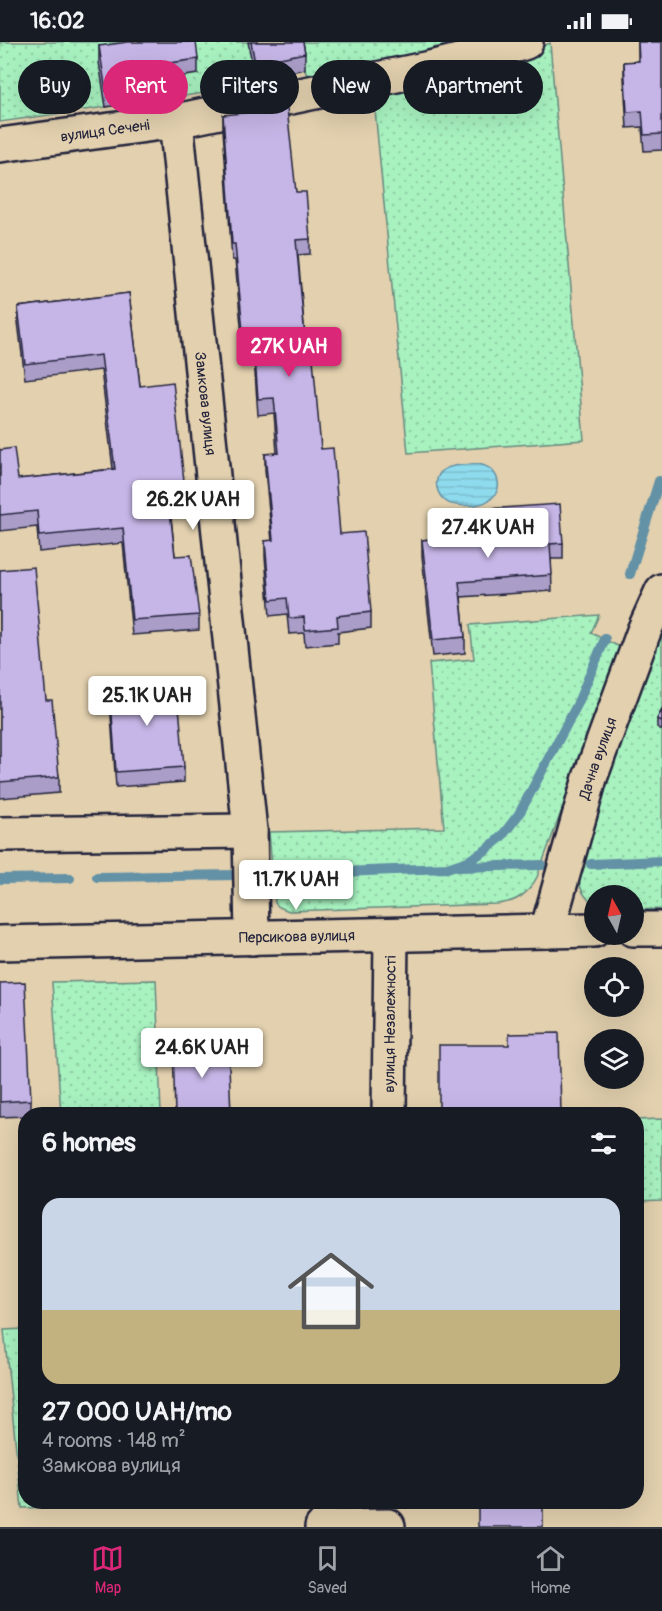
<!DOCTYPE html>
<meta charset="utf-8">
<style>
body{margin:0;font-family:Pangolin,sans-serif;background:#242831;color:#f1f3f6;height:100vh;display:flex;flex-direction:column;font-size:22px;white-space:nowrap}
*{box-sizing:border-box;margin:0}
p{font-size:20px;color:#9ea1a6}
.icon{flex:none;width:33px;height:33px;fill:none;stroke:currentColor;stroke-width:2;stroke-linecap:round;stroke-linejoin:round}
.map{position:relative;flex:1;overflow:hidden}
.panel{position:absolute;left:18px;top:1065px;width:626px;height:402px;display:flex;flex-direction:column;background:#171b24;border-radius:24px;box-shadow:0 6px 24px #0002}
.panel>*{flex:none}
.top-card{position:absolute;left:18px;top:18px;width:627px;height:54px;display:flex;gap:12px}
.needle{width:39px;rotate:352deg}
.tools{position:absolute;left:584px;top:843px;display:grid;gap:12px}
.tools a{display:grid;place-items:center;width:60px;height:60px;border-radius:50%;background:#171b24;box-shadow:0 6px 24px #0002;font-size:30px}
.price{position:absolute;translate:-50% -51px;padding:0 14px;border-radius:6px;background:#fff;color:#222;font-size:20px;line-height:39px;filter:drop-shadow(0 2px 3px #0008)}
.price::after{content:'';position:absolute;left:50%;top:36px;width:18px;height:14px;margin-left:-9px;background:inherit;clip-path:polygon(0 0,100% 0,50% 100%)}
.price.active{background:#db2777;color:#fff}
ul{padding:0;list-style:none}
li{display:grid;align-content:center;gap:12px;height:318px;padding:0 24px}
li+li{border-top:2px solid #363941}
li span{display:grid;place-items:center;height:186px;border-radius:18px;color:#555}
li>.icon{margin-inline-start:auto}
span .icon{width:108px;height:108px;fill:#fffc;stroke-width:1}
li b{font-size:26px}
h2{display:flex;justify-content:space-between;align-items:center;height:72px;padding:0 24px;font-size:26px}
.pill{padding:0 21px;border-radius:27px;background:#171b24;box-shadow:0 6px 24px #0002;font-size:21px;line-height:54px}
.pill.active{background:#db2777;color:#fff}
.status{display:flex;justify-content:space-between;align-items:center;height:42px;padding:0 30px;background:#171b24;direction:ltr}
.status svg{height:16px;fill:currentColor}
.tab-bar{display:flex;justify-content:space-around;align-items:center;height:84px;border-top:2px solid #363941;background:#171b24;font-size:16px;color:#9ea1a6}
.tab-bar a{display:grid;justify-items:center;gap:3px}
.tab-bar .active{color:#db2777}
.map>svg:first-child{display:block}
.grass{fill:url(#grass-dots);stroke:#658a7e;stroke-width:1.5}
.water{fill:url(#water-rules);stroke:#6391a6;stroke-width:1.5}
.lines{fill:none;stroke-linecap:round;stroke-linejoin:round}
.stream{stroke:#6391a6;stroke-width:10}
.minor-casing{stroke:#22223b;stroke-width:38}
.major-casing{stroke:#22223b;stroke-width:38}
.minor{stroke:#e2d0ae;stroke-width:33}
.major{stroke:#e2d0ae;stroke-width:33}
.wall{fill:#aa9dc7;stroke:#22223b;stroke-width:1.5}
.building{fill:#c6b6e7;stroke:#22223b;stroke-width:1.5}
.labels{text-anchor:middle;stroke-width:4.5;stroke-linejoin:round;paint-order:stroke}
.street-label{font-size:15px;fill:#22223b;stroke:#e2d0ae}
</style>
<div class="status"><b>16:02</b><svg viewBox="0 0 49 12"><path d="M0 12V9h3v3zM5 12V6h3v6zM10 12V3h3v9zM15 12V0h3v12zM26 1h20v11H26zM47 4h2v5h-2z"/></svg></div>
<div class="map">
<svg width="662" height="1485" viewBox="0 0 662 1485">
<defs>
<pattern id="grass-dots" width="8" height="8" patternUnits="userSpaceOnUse" patternTransform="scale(1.5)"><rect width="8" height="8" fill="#a8f2c0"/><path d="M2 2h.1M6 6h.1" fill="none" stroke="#90cfa6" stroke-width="1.8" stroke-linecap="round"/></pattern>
<pattern id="water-rules" width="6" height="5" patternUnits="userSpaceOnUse" patternTransform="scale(1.5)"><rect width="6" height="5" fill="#8fdbee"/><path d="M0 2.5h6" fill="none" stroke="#7bbccd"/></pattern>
</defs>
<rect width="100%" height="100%" fill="#e2d0ae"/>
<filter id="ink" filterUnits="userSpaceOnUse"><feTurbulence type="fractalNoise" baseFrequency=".0167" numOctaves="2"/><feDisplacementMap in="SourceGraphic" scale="12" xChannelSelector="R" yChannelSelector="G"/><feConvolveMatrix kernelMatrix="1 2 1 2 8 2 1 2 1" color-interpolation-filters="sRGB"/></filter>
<g filter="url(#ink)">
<path class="grass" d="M0,0h468l-161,35 -2,-8 -31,6 1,8 -275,39z
M550,1l34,397 -176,13 -35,-364 159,-39z
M599,573l-8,18 29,14v6l-83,224c-9,18 -21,25 -40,27l-208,7 -10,-4 -4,-4 -6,-71 175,-4 -15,-165 45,-4 -4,-34z
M662,573v294l-29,1v-14h-39v7c-11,-6 -14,-15 -16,-26l24,-95z
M156,938l5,134h-100l-9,-132z
M662,1077v82l-26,1v-82z
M25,1287l1,173h33v5l-37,1 -18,-178z
M174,1460h75v1l-75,1z"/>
<path class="water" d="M478,422c20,3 28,25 11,36 -8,6 -23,6 -32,5 -18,0 -29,-26 -12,-36 8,-5 23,-4 33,-5z"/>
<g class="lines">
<path class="stream" d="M630,532l29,-93
M591,822l71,-3
M459,825l83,-2
M262,833l185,-7 21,-7 18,-11 16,-14 17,-22 58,-109 28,-66
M97,835l141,-2
M0,837l70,-1"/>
<defs>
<g id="minor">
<path id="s1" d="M176,79l74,710 2,107"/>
<path id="s2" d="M0,103l176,-24 254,-53 69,-17 27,-9"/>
<path d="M0,792l250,-3"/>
<path id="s3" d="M547,889l43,-153 54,-147 18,-40"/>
<path id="s4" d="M389,1072l2,-179"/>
<path d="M322,1485l66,-1"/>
</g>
<g id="major">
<path d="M633,887h29"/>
<path id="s5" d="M0,901l594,-13"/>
</g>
</defs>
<use href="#minor" class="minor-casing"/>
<use href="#major" class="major-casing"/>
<use href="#minor" class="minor"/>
<use href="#major" class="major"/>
</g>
<path class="wall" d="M248,0h55l2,11v16l-50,10z
M638,0h24v108l-18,1 -2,-24 -15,1 -3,-50v-16h14z
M99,4l99,13v15l-26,4v17l-66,12 -7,-45z
M223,73l73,77 14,47v15l-12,1 9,104 14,90 19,85 31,78v16l-33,4v11l-33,3 -1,-13 -15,1 -2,-20 -17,2 -5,-59v-16h7l-7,-71v-16l12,-1 -3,-40 -16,2 -5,-70 -10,2 -8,-87h-3l-9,-130z
M129,251l11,93 46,113v16l-15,2 4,39 24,59v15l-67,5 -9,-92 -84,9 -2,-25 -37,4v-81l18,29 95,-10 -12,-99 -76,9 -7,-57v-15z
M486,467l77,34v16h-12l1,32 -91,6 4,40v16l-32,3 -11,-100v-16l65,-6z
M0,528l46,130 13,77v16l-59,5z
M110,644l74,81v15l-68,5 -6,-85z
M662,668v20l-5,-3v-8z
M0,941l31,117v14h-5v2l-26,1z"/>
<path class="building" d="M128,0h68l2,17 -28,4 2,16 -66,12 -7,-45z
M251,0h52l2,11 -50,10z
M638,0h24v92l-18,1 -2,-24 -15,1 -3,-50 15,-1z
M287,66l9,84h10l4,47 -14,1 11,119h6l8,90 12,-1 7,86 24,-2 7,80 -34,4 1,11 -33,3 -1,-13 -15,1 -2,-20 -17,2 -5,-59 8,-1 -8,-86 14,-1 -5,-55 -16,1 -5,-69 -10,1 -8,-87h-3l-9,-129z
M129,251l11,93 33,-4 13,117 -17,2 6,55 16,-1 8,60 -67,5 -9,-92 -84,8 -2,-25 -37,4v-65l14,-2 4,31 97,-10 -14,-114 -76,9 -7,-57z
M560,462l3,39 -13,1 2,31 -93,7 6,55 -32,3 -11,-100 66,-7 -2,-24z
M34,525l12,133h6l7,77 -59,5v-212z
M177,639l7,86 -68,5 -6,-86z
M662,668v11l-5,-2z
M25,940l6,118 -31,2v-119z
M559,991l2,81h-136h14v-69h70v-11z
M228,1000l3,72h-56l-2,-70z
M478,1460h65v25h-65z"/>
</g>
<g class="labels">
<g class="street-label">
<text dy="5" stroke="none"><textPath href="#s2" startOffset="106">вулиця Сечені</textPath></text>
<text dy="5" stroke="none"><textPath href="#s1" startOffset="284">Замкова вулиця</textPath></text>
<text dy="5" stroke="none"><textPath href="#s3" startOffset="180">Дачна вулиця</textPath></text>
<text dy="5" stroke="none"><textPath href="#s5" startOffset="297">Персикова вулиця</textPath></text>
<text dy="5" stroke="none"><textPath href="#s4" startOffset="90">вулиця Незалежності</textPath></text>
</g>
</g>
</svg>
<div class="tools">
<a><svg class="needle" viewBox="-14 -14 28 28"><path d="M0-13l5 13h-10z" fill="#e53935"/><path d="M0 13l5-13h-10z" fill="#9ea1a6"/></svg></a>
<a><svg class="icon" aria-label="locate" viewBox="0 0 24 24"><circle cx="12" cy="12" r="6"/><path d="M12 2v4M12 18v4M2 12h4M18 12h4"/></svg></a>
<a><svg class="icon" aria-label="layers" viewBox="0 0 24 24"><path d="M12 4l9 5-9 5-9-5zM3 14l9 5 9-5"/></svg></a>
</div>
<b class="price active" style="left:289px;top:336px">27K UAH</b>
<b class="price" style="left:193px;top:489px">26.2K UAH</b>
<b class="price" style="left:488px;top:517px">27.4K UAH</b>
<b class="price" style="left:147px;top:685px">25.1K UAH</b>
<b class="price" style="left:296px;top:869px">11.7K UAH</b>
<b class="price" style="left:202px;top:1037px">24.6K UAH</b>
<div class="top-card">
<a class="pill">Buy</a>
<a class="pill active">Rent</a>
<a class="pill">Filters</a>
<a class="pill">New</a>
<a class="pill">Apartment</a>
</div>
<section class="panel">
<h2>6 homes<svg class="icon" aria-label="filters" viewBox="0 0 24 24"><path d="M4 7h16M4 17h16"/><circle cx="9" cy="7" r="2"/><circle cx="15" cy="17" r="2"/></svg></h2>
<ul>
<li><span style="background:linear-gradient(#c9d6e8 60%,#c2b280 0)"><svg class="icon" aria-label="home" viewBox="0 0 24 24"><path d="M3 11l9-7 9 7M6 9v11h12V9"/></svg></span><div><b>27 000 UAH/mo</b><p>4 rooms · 148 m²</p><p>Замкова вулиця</p></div></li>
</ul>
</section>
</div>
<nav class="tab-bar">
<a class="active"><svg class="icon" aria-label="map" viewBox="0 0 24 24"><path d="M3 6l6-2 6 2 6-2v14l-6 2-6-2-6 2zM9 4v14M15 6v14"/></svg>Map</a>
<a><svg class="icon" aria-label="saved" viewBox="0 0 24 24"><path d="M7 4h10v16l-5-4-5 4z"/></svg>Saved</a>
<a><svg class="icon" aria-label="home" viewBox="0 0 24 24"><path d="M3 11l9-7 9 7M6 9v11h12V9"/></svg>Home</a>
</nav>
